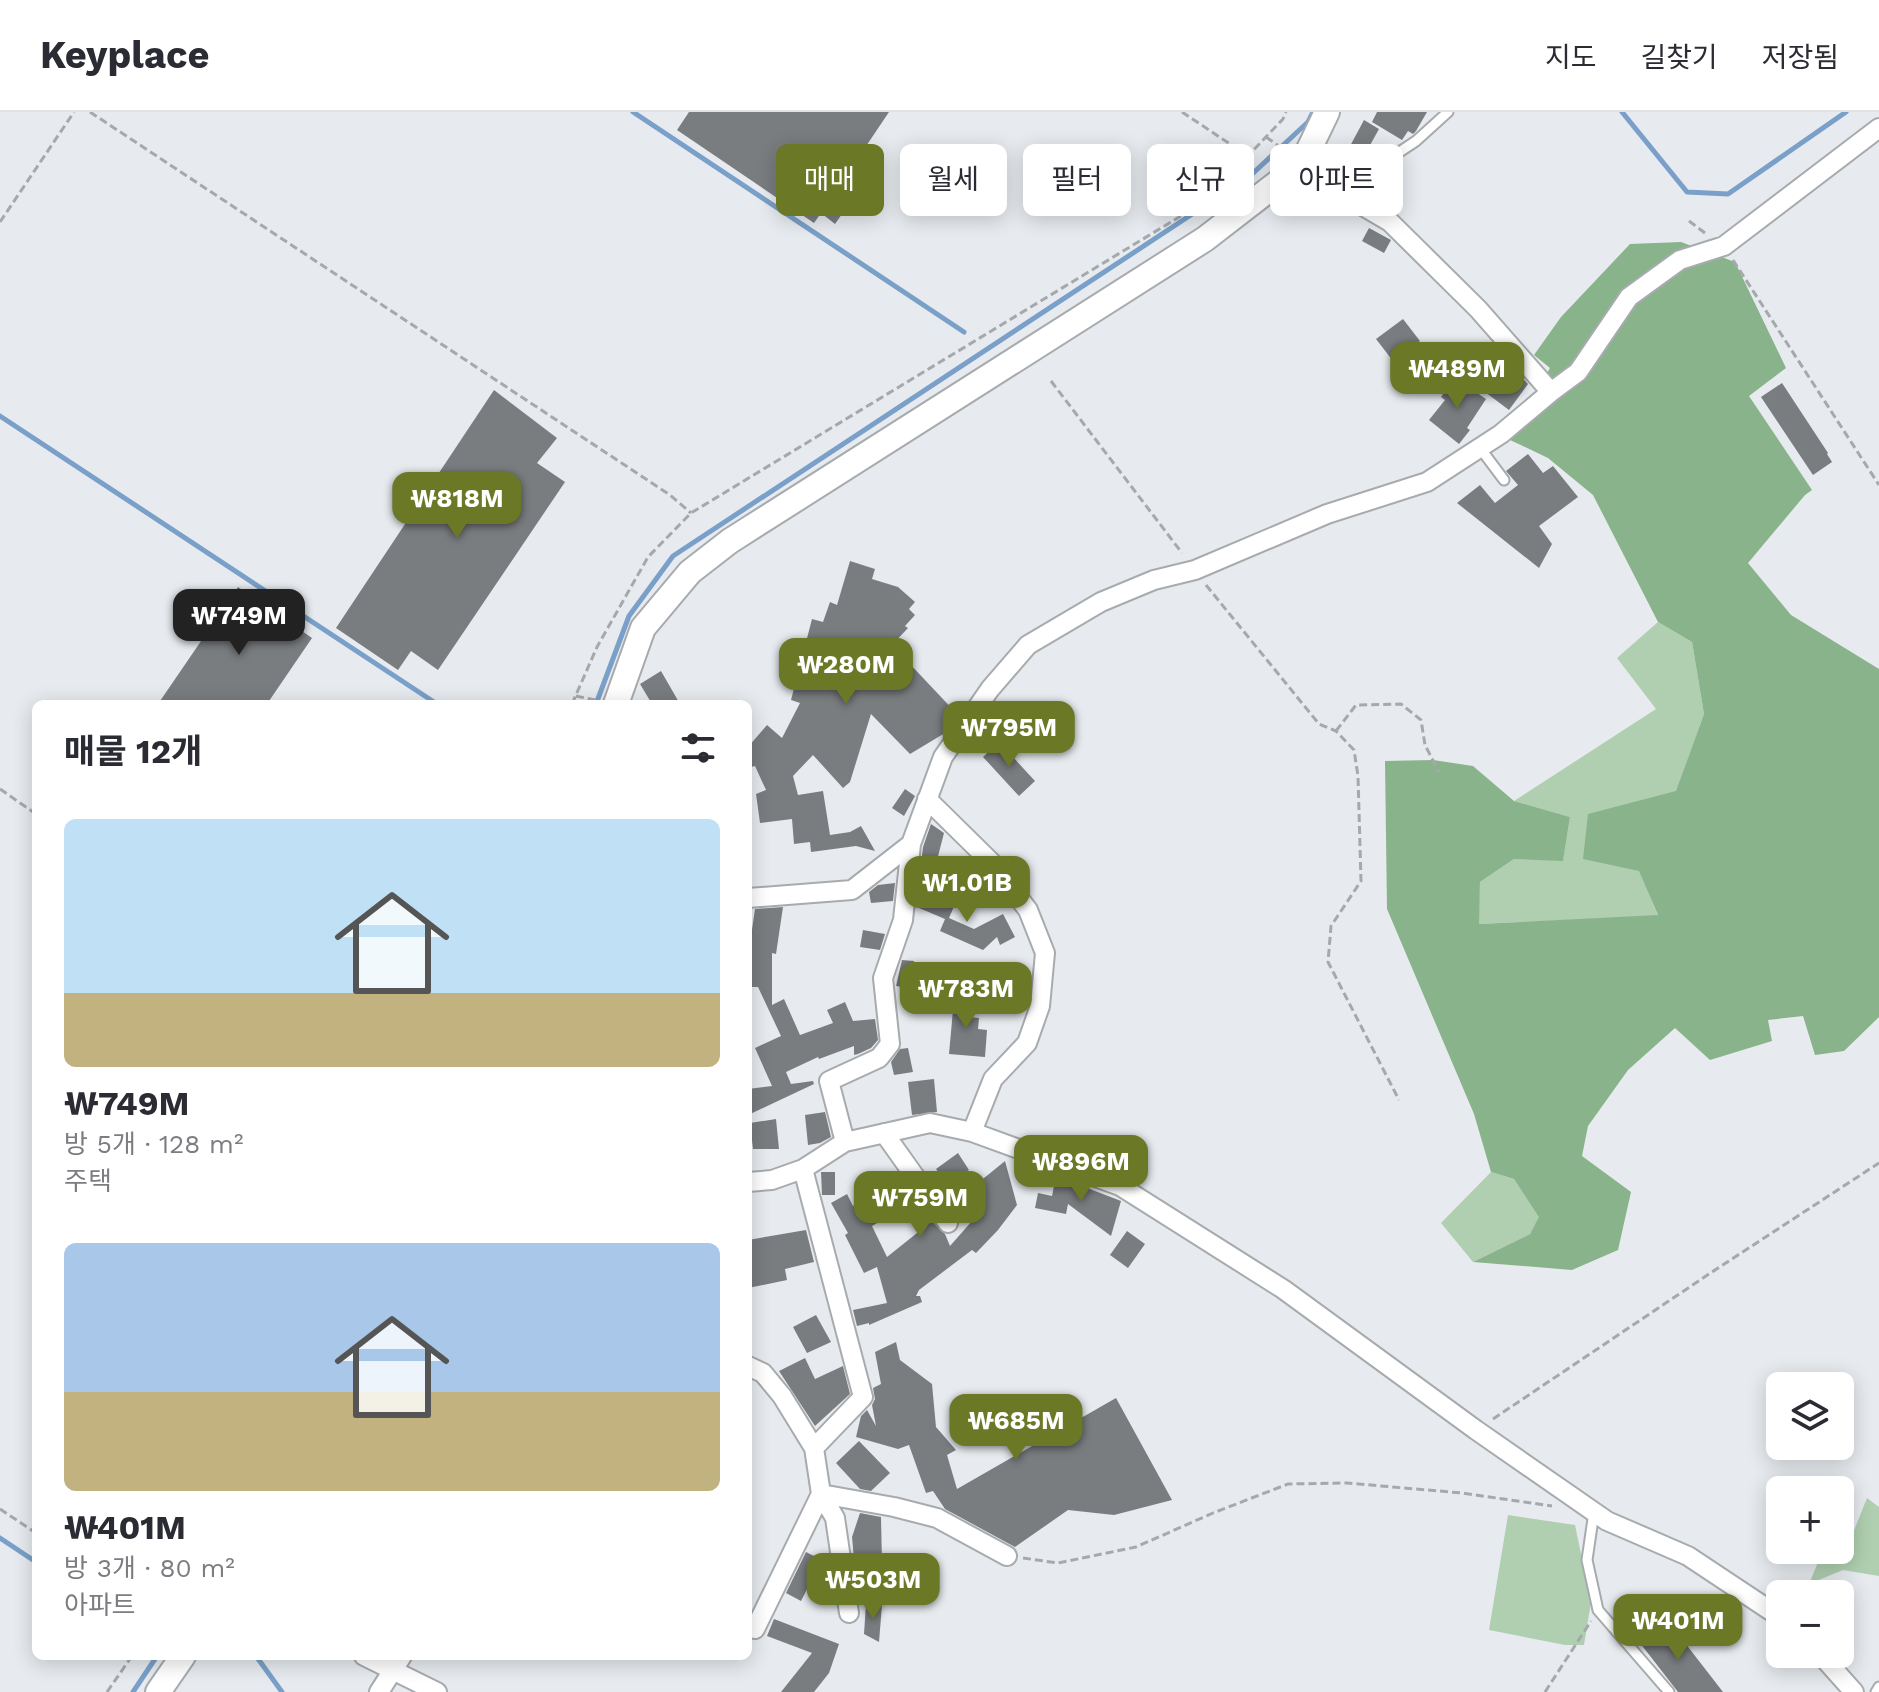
<!DOCTYPE html>
<html lang="ko">
<meta charset="utf-8">
<style>
body{margin:0;font-family:"Work Sans","Noto Sans KR",sans-serif;background:#f2f2f3;color:#2b2b33;height:100vh;display:flex;flex-direction:column;font-size:30px;white-space:nowrap}
*{box-sizing:border-box;margin:0}
p{font-size:26px;color:#7c7c81}
.icon{flex:none;width:44px;height:44px;fill:none;stroke:currentColor;stroke-width:2;stroke-linecap:round;stroke-linejoin:round}
.map{position:relative;flex:1;overflow:hidden}
.details{position:absolute;left:32px;top:588px;width:720px;height:960px;display:flex;flex-direction:column;background:#fff;border-radius:12px;box-shadow:0 4px 20px #0003}
.details>*{flex:none}
.banner{position:absolute;left:776px;top:32px;width:760px;height:72px;display:flex;gap:16px}
.fabs{position:absolute;left:1766px;top:1260px;display:grid;gap:16px}
.fabs a{display:grid;place-items:center;width:88px;height:88px;border-radius:12px;background:#fff;box-shadow:0 4px 20px #0003;font-size:40px}
.price{position:absolute;translate:-50% -68px;padding:0 18px;border-radius:16px;background:#6b7825;color:#fff;font-size:26px;line-height:52px;filter:drop-shadow(0 2px 4px #0008)}
.price::after{content:'';position:absolute;left:50%;top:48px;width:24px;height:18px;margin-left:-12px;background:inherit;clip-path:polygon(0 0,100% 0,50% 100%)}
.price.on{background:#222;color:#fff}
ul{padding:0;list-style:none}
li{display:grid;align-content:center;gap:16px;height:424px;padding:0 32px}
li span{display:grid;place-items:center;height:248px;border-radius:12px;color:#555}
li>.icon{margin-inline-start:auto}
span .icon{width:144px;height:144px;fill:#fffc;stroke-width:1}
li b{font-size:34px}
h2{display:flex;justify-content:space-between;align-items:center;height:96px;padding:0 32px;font-size:34px}
.pill{padding:0 28px;border-radius:12px;background:#fff;box-shadow:0 4px 20px #0003;font-size:28px;line-height:72px}
.pill.on{background:#6b7825;color:#fff}
header{display:flex;align-items:center;gap:48px;box-sizing:border-box;height:112px;padding:0 40px;background:#fff;border-bottom:2px solid #e1e1e2}
header strong{font-size:38px}
nav{display:flex;gap:44px;margin-inline-start:auto;font-size:28px}
.map>svg:first-child{display:block}
.green{fill:#b0cfb0}
.forest{fill:#89b38a}
.lines{fill:none;stroke-linecap:round;stroke-linejoin:round}
.stream{stroke:#7aa0c9;stroke-width:5}
.building{fill:#7a7d80}
.lane-casing{stroke:#a7abae;stroke-width:13}
.street-casing{stroke:#a7abae;stroke-width:22}
.secondary-casing{stroke:#a7abae;stroke-width:28}
.path{stroke:#a5a9ac;stroke-width:3;stroke-dasharray:8 4;stroke-linecap:butt}
.lane{stroke:#fff;stroke-width:9}
.street{stroke:#fff;stroke-width:18}
.secondary{stroke:#fff;stroke-width:24}
</style>
<header>
<strong>Keyplace</strong>
<nav><a>지도</a><a>길찾기</a><a>저장됨</a></nav>
</header>
<div class="map">
<svg width="1879" height="1580" viewBox="0 0 1879 1580">
<rect width="100%" height="100%" fill="#e7ebef"/>
<path class="green" d="M1658,510l34,20 12,72 -28,78 -36,79 18,45 -180,8 2,-42 34,-23 49,1 7,-43 -56,-16 142,-92 -39,-51z
M1491,1060l23,7 26,38 -10,17 -57,28 -32,-39z
M1867,1386l12,9v69l-36,-6 -34,14 14,-34h17v-19l13,2z
M1508,1403l67,10 16,77 -7,43h-19l-76,-15z"/>
<path class="forest" d="M1681,130l54,20 51,106 -37,28 63,94 -7,5 -57,68 43,52 88,54v348l-35,34 -29,4 -12,-39 -35,4 4,21 -62,19 -35,-32 -47,42 -40,56 -6,30 49,36 -13,58 -46,20 -99,-8 57,-28 9,-17 -25,-38 -23,-7 -17,-58 -87,-205 -2,-148 48,-1 40,6 41,35 56,16 -7,44 -49,-2 -34,23 -1,42 179,-9 -19,-44 -56,-12 5,-45 88,-23 28,-77 -12,-72 -34,-20 -65,-127 -45,-37 -40,-19 42,-71 -16,-13 27,-38 69,-73z"/>
<g class="lines">
<path class="stream" d="M633,0l331,220
M1622,0l65,80 41,2 118,-82
M0,304l437,288
M596,592l33,-88 44,-60 577,-380 58,-54 5,-10
M0,1426l36,24
M256,1544l26,36
M133,1580l24,-36"/>
</g>
<path class="building" d="M689,0h200l-41,61 15,11 -28,40 -14,-11 -7,10 -137,-93z
M1377,0h50l-11,19 -3,3 -5,-3 -6,9 -30,-18z
M1364,8l15,9 -15,27 -15,-8z
M1369,116l22,12 -7,13 -22,-12z
M1403,207l17,22 -27,20 -17,-22z
M1504,247l24,25 -19,26 -28,-21z
M1454,265l32,22 -19,29 3,2 -11,14 -30,-24 16,-20 -4,-3z
M1782,271l46,70 -1,1 5,8 -19,13 -52,-78z
M494,278l63,48 -20,25 28,19 -127,188 -27,-19 -13,19 -62,-42z
M1528,342l15,19 10,-7 25,31 -39,29 13,18 -13,24 -82,-65 23,-18 15,18 23,-18 -12,-14z
M850,449l25,8 -3,10 26,8 17,15 -6,7 6,6 -10,11 3,2 -16,17 66,70 -13,18 -35,21 -39,-40 -21,68 -7,6 -30,-33 -20,21 5,19 25,-4 7,44 20,-3 11,-6 14,25 -19,-5 -45,6 -1,-10 -16,2 -2,-25 -32,4 -4,-29 10,-4 -11,-24 -7,2v-21l19,-22 15,13 18,-35 -9,-3 21,-81 11,3 7,-20 7,3z
M238,475l74,51 -45,66h-109z
M661,559l19,33h-28l-12,-20z
M999,630l36,39 -16,15 -36,-39z
M905,677l10,7 -11,20 -12,-8z
M931,712l13,9 -9,35 -14,-4 2,-17z
M895,771l-2,18 -22,2 -2,-11 9,-7z
M926,779l29,13 -6,14 25,11 29,-15 12,23 -15,8 -3,-8 -14,13 -43,-19 5,-12 -26,-11z
M783,795l-7,47 -4,-1v52l12,-6 16,36 33,-12 -6,-13 18,-8 8,19 22,-2 3,21 -7,8 -13,6 -4,1v-9l-35,13 -1,-2 -32,15 5,12 22,-3 1,3 -66,31v-26l24,-3 -17,-38 26,-12 -23,-49h-10v-30l7,-48z
M863,818l22,4 -5,16 -20,-3z
M902,848l12,1 -3,27 -15,-2z
M956,865l13,40 10,1 -1,11 9,1 -2,27 -36,-3z
M908,936l5,24 -19,3 -3,-13 9,-13z
M934,967l3,33 -25,3 -4,-33z
M825,1000l6,25 -11,6 -12,2 -3,-30z
M776,1007l3,30h-26l-3,-26z
M958,1041l11,17 -23,13 -10,-14z
M1005,1049l12,44 -19,25 -22,23 -4,-3 -53,40 -3,6h4l2,6 -53,23v-2l-12,3 -4,-16 34,-7 -10,-36 -13,6 -19,-38 3,-2 -17,-30 16,-9 6,12 48,-28 16,22 -45,26 15,31 45,-36 13,13 5,12 22,-25 -15,-21z
M821,1060h14v23h-13z
M1056,1064l65,25 -10,35 -43,-32 -2,10 -31,-6 3,-15 14,3z
M806,1118l8,32 -29,7 2,11 -39,8v-48z
M1127,1119l18,13 -17,24 -18,-13z
M816,1203l15,27 -24,11 -14,-26z
M896,1230l4,18 32,24 4,43 20,23 -9,5 10,34 159,-91 56,102 -58,15 -46,-5 -53,37 -70,-38 -12,-18 -7,2 -17,-48 -11,4 -42,-12 5,-21 6,-6 9,16 -4,-21 3,-6 -2,-11 8,-4 -6,-32z
M805,1246l10,21 28,-13 7,28 -35,32 -36,-55z
M859,1329l31,32 -19,18 -11,-2 -24,-26z
M860,1401l21,4 1,46 26,-5 3,28 -35,7 -3,-27 -7,-2 -2,6h-9l-3,-33z
M806,1440l16,8 -21,41 -15,-8z
M866,1492l16,1 -3,37 -15,-8z
M774,1507l65,25 -10,29 -15,19h-33l31,-39 -45,-17z
M1668,1509l55,71h-45l-38,-49z"/>
<g class="lines">
<defs>
<path id="lane" d="M1339,80l77,-51 32,-29
M1480,336l24,32
M1594,1400l-7,48 11,50 71,82
M1876,1580l3,-5"/>
<path id="street" d="M1551,280l27,-20 51,-75 51,-37 44,-14 155,-118
M927,687l64,63 37,48 17,43 -5,53 -13,37 -34,36 -21,53
M748,786l104,-8 59,-46 32,-87 47,-68 38,-44 73,-43 53,-22 41,-10 132,-56 100,-32 74,-48 50,-42 -73,-83 -88,-87 -51,-30 -37,-28
M884,1021l64,90
M845,1030l85,-19 42,9 148,54 163,103 193,141 131,91 81,35 92,61
M748,1070l24,-2 31,-11
M748,1254l15,7 19,23 32,52 7,46 14,24 14,95
M814,1336l49,-51 -60,-228 42,-27 -16,-61 50,-23 11,-14 -7,-66 20,-58 8,-76
M755,1517l66,-135 73,13 43,11 70,38
M1820,1542l34,38
M364,1544l73,36
M379,1580l23,-36"/>
<path id="secondary" d="M616,592l27,-76 47,-56 40,-31 475,-302 97,-75 25,-52
M158,1580l25,-36"/>
</defs>
<use href="#lane" class="lane-casing"/>
<use href="#street" class="street-casing"/>
<use href="#secondary" class="secondary-casing"/>
<path class="path" d="M90,0l580,383 21,18
M1182,0l66,44
M1266,25l20,14
M1689,109l16,12
M0,110l74,-110
M1733,148l146,225
M1051,269l131,172
M1206,473l113,139 17,7 18,19 4,26 3,105 -30,45 -3,36 71,138
M576,584l19,4
M572,592l25,-57 51,-90 43,-44 513,-311 79,-83 3,-7
M1336,619l20,-26 45,-1 20,16 4,25 14,27
M0,677l36,25
M1493,1307l219,-147 167,-109
M0,1397l36,24
M1023,1446l35,5 78,-16 77,-34 75,-29 59,-1 115,10 90,13
M107,1580l25,-36
M1545,1580l46,-71"/>
<use href="#lane" class="lane"/>
<use href="#street" class="street"/>
<use href="#secondary" class="secondary"/>
</g>
</svg>
<div class="fabs">
<a><svg class="icon" aria-label="layers" viewBox="0 0 24 24"><path d="M12 4l9 5-9 5-9-5zM3 14l9 5 9-5"/></svg></a>
<a>+</a>
<a>−</a>
</div>
<b class="price" style="left:1457px;top:298px">₩489M</b>
<b class="price" style="left:457px;top:428px">₩818M</b>
<b class="price on" style="left:239px;top:545px">₩749M</b>
<b class="price" style="left:846px;top:594px">₩280M</b>
<b class="price" style="left:1009px;top:657px">₩795M</b>
<b class="price" style="left:967px;top:812px">₩1.01B</b>
<b class="price" style="left:966px;top:918px">₩783M</b>
<b class="price" style="left:1081px;top:1091px">₩896M</b>
<b class="price" style="left:920px;top:1127px">₩759M</b>
<b class="price" style="left:1016px;top:1350px">₩685M</b>
<b class="price" style="left:873px;top:1509px">₩503M</b>
<b class="price" style="left:1678px;top:1550px">₩401M</b>
<div class="banner">
<a class="pill on">매매</a>
<a class="pill">월세</a>
<a class="pill">필터</a>
<a class="pill">신규</a>
<a class="pill">아파트</a>
</div>
<section class="details">
<h2>매물 12개<svg class="icon" aria-label="filters" viewBox="0 0 24 24"><path d="M4 7h16M4 17h16"/><circle cx="9" cy="7" r="2"/><circle cx="15" cy="17" r="2"/></svg></h2>
<ul>
<li><span style="background:linear-gradient(#bfe0f5 70%,#c2b280 0)"><svg class="icon" aria-label="home" viewBox="0 0 24 24"><path d="M3 11l9-7 9 7M6 9v11h12V9"/></svg></span><div><b>₩749M</b><p>방 5개 · 128 m²</p><p>주택</p></div></li>
<li><span style="background:linear-gradient(#a9c7e8 60%,#c2b280 0)"><svg class="icon" aria-label="home" viewBox="0 0 24 24"><path d="M3 11l9-7 9 7M6 9v11h12V9"/></svg></span><div><b>₩401M</b><p>방 3개 · 80 m²</p><p>아파트</p></div></li>
</ul>
</section>
</div>
